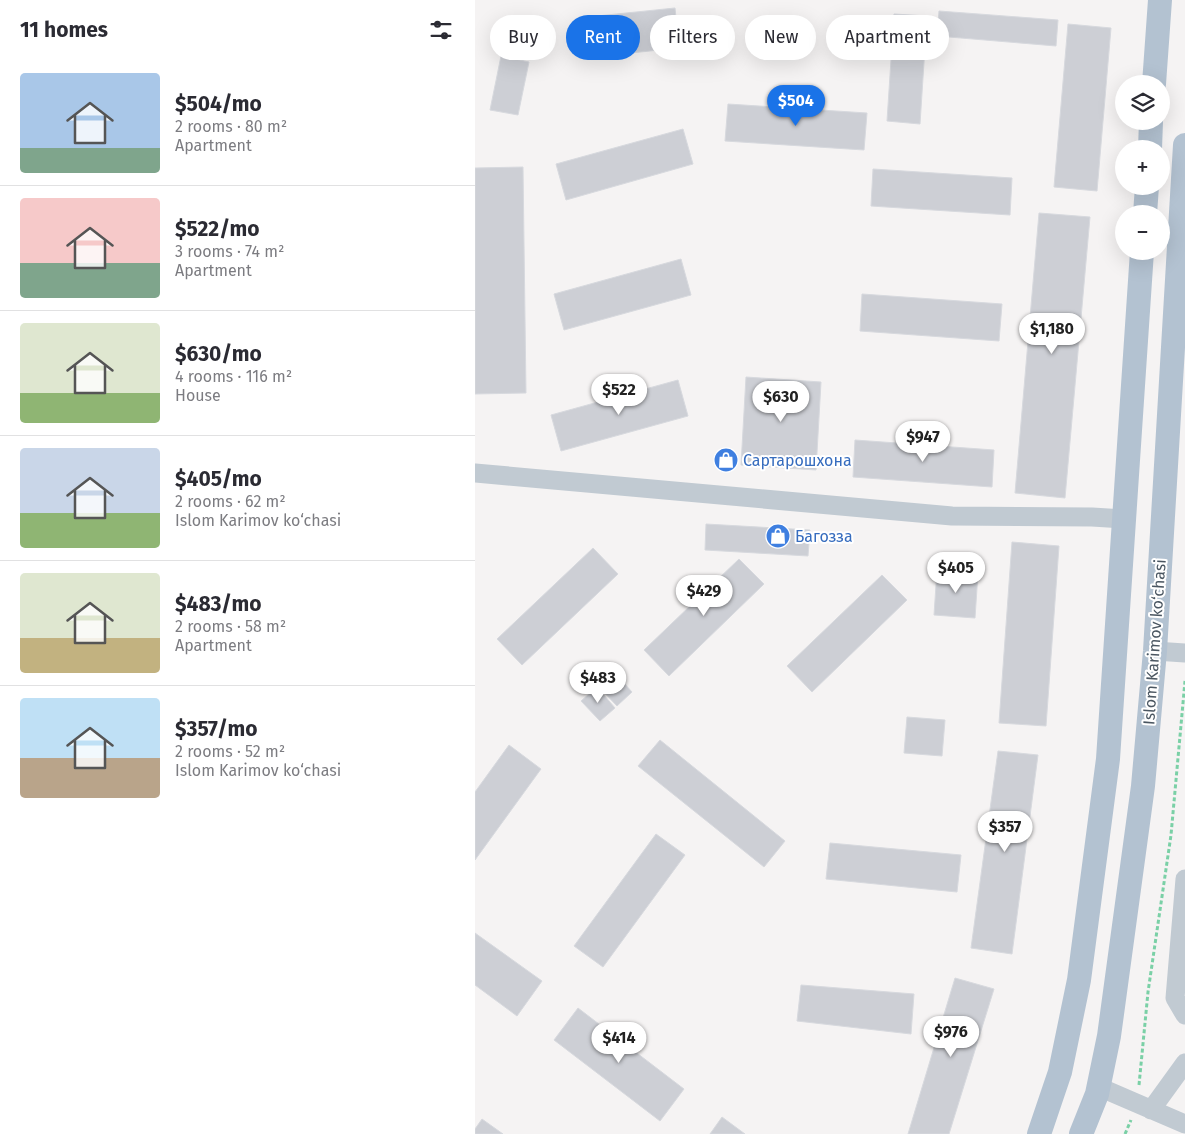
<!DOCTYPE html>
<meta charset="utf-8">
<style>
body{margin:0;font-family:"Fira Sans",sans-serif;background:#f2f2f3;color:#2b2b33;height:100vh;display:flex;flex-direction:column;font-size:19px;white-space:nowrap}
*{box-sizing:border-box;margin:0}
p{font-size:16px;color:#7c7c81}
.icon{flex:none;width:28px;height:28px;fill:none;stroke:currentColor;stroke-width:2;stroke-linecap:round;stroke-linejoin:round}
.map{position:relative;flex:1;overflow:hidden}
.side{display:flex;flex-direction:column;background:#fff;width:475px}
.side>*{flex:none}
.guide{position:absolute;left:15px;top:15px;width:475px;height:45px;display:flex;gap:10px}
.buttons{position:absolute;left:640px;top:75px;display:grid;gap:10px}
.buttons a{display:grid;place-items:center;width:55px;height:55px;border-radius:50%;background:#fff;box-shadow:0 5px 20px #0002;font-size:25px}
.price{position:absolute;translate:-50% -42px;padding:0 11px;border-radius:18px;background:#fff;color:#222;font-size:16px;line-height:32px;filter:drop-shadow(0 1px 2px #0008)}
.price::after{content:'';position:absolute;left:50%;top:30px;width:15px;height:11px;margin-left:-8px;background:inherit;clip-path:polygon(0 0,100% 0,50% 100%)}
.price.current{background:#1a73e8;color:#fff}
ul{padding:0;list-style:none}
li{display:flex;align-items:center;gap:15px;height:125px;padding:0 20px}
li+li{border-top:1px solid #e1e1e2}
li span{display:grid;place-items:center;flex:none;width:140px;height:100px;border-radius:5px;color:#555}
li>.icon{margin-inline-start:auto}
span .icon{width:60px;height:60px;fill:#fffc;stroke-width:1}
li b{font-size:21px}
h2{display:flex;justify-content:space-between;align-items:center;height:60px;padding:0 20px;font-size:21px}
.tag{padding:0 18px;border-radius:22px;background:#fff;box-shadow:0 5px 20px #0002;font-size:18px;line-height:45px}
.tag.current{background:#1a73e8;color:#fff}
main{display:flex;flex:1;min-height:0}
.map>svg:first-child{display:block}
.building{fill:#cdcfd5;stroke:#d7d9de}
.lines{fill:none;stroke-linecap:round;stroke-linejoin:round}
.path{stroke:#7ad0a6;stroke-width:3;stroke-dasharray:4 2.5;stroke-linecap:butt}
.minor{stroke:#c1cad2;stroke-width:19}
.major{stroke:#b3c2d1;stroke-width:24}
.labels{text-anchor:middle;stroke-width:4;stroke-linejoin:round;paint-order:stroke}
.shop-label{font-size:16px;fill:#366cbe;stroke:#fff;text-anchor:start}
.street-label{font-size:16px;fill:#4a5661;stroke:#fff}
</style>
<main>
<section class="side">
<h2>11 homes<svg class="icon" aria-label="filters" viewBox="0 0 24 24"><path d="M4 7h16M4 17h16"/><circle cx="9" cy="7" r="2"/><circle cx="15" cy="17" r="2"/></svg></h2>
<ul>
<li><span style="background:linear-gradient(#a9c7e8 75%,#7fa58c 0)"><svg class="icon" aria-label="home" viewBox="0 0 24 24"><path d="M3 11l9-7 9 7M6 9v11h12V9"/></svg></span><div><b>$504/mo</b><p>2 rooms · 80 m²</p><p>Apartment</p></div></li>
<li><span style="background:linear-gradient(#f6c9c9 65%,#7fa58c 0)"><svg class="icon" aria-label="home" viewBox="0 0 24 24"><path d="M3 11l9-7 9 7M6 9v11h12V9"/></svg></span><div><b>$522/mo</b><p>3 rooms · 74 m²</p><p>Apartment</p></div></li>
<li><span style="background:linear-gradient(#dfe7d0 70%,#8fb573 0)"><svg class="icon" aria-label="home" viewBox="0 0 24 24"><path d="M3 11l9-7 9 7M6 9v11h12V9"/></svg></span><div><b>$630/mo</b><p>4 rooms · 116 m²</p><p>House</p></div></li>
<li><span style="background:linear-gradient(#c9d6e8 65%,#8fb573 0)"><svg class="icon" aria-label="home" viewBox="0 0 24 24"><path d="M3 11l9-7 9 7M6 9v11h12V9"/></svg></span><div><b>$405/mo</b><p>2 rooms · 62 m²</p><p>Islom Karimov ko‘chasi</p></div></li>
<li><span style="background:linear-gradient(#dfe7d0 65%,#c2b280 0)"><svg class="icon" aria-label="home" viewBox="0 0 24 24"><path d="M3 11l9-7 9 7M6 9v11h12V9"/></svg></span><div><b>$483/mo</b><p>2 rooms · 58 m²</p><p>Apartment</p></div></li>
<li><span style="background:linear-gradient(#bfe0f5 60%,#b9a48a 0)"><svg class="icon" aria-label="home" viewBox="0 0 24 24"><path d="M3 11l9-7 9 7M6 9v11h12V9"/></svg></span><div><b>$357/mo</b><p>2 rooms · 52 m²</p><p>Islom Karimov ko‘chasi</p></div></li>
</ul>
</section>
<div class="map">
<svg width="710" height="1134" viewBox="0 0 710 1134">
<rect width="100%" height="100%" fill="#f5f3f3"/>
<path class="building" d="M200,8l4,40 -78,8 -4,-40z
M464,11l119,9 -2,26 -119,-10z
M419,14l33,2 -7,108 -33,-3z
M593,24l43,4 -14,163 -43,-4z
M26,56l28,6 -11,53 -28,-5z
M253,104l139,9 -3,37 -139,-9z
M208,129l10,35 -127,36 -10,-36z
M48,167l3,226 -51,1v-226z
M398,169l139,9 -2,37 -139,-9z
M564,213l51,4 -25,281 -50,-5z
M206,259l10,36 -127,35 -10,-36z
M387,294l140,10 -3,37 -139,-10z
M271,377l75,5 -5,88 -75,-5z
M203,380l10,36 -127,35 -10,-36z
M380,440l139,10 -2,37 -139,-10z
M231,524l104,6 -2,26 -103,-6z
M537,542l47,4 -13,180 -47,-3z
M118,548l25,26 -96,91 -25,-26z
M264,559l25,25 -95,92 -25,-26z
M462,570l41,3 -3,45 -41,-3z
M407,575l25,25 -95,92 -25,-26z
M139,672l18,20 -15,14 -19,-20z
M122,687l18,21 -15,13 -19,-20z
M432,717l38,3 -3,36 -38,-3z
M185,740l125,101 -21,26 -126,-101z
M34,745l32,24 -66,91v-68z
M523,751l40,4 -26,199 -41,-6z
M181,834l29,21 -82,112 -29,-21z
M355,843l131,12 -4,37 -131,-13z
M0,933l67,48 -25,35 -42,-31z
M480,978l39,11 -45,145h-41z
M326,985l113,9 -3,40 -114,-13z
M103,1008l106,81 -24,32 -106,-81z
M247,1117l23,17h-35z
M7,1119l21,15h-28v-5z"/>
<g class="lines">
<path class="path" d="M664,1085l9,-93 23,-157 14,-154
M650,1134l6,-14"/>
<path class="minor" d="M0,473l477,43 140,1 32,2
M680,651l30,2
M710,879l-10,119 10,17
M624,1087l86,37
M676,1110l34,-47"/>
<path class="major" d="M679,84l6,-84
M675,149l1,-28
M670,214l2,-28
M564,1134l21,-62 19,-92 29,-221 34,-508
M606,1134l16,-40 12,-58 34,-250 12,-135 30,-506"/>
</g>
<defs>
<symbol id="shop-disc" viewBox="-11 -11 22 22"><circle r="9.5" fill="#3f7fe0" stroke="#fff"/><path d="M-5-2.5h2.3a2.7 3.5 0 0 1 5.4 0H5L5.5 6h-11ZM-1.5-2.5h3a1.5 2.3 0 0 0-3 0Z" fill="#fff"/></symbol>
</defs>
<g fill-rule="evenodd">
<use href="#shop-disc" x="237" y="446" width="28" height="28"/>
<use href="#shop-disc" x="289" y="522" width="28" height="28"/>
</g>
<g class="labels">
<g class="shop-label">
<text x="268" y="466">Сартарошхона</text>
<text x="320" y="542">Багозза</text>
</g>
<g class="street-label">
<text transform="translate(679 642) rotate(-86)" y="6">Islom Karimov ko‘chasi</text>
</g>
</g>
</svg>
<div class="buttons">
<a><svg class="icon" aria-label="layers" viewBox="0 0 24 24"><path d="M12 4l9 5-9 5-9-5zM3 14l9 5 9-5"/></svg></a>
<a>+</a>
<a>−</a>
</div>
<b class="price current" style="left:321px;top:127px">$504</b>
<b class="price" style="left:577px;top:355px">$1,180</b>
<b class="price" style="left:144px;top:416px">$522</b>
<b class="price" style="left:306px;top:423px">$630</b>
<b class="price" style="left:448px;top:463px">$947</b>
<b class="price" style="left:481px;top:594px">$405</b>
<b class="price" style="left:229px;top:617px">$429</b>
<b class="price" style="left:123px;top:704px">$483</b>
<b class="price" style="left:530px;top:853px">$357</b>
<b class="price" style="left:476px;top:1058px">$976</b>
<b class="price" style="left:144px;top:1064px">$414</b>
<div class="guide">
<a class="tag">Buy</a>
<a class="tag current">Rent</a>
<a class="tag">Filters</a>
<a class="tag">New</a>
<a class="tag">Apartment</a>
</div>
</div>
</main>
